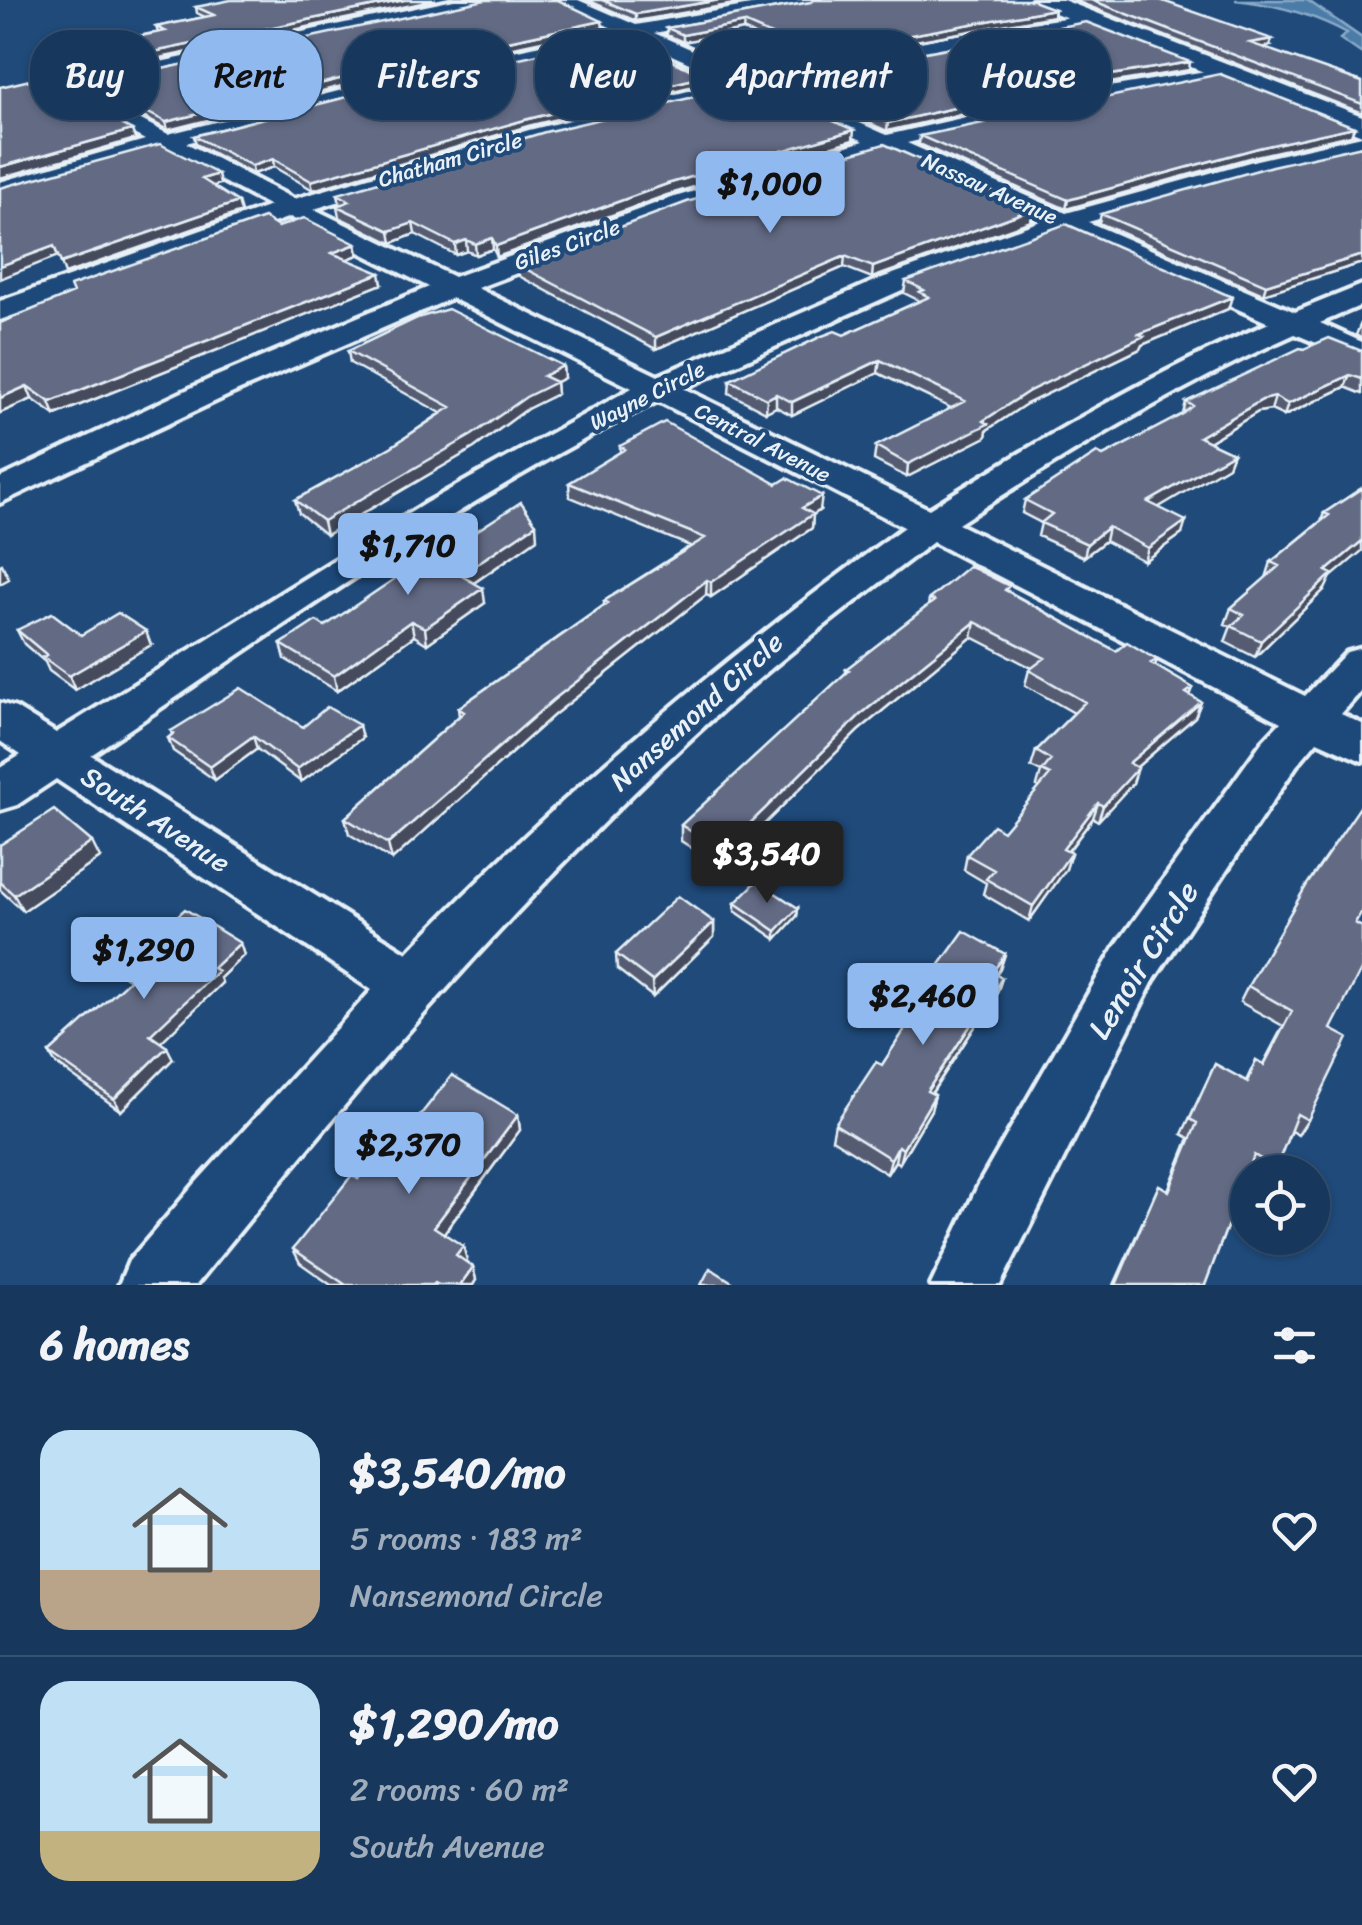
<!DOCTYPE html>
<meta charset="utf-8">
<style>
body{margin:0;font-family:Sriracha,sans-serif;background:#244365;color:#f1f3f6;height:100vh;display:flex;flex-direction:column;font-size:38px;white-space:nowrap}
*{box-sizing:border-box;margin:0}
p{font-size:32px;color:#9eacbb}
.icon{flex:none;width:55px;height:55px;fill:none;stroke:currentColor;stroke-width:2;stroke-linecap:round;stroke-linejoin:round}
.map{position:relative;height:1285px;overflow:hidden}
.side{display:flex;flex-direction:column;background:#17385c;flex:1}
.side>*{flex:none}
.banner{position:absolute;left:30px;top:30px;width:1302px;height:90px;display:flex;gap:20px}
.fabs{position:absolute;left:1230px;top:1155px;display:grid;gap:20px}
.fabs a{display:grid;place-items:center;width:100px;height:100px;border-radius:50%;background:#17385c;box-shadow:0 2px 8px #0004,0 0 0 2px #365272;font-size:50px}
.price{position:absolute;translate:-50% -85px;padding:0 22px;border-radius:10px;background:#90b9f0;color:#111;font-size:32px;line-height:65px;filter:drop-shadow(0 2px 5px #0008)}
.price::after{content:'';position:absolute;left:50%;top:60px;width:30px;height:22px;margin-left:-15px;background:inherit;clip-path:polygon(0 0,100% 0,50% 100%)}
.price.active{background:#222;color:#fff}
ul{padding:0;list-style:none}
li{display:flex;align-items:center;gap:30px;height:250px;padding:0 40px}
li+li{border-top:2px solid #365272}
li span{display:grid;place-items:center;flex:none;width:280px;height:200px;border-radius:30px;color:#555}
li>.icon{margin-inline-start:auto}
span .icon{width:120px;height:120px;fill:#fffc;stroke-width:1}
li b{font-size:42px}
h2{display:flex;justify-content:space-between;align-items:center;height:120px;padding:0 40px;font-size:42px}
.pill{padding:0 35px;border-radius:40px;background:#17385c;box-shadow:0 2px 8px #0004,0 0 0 2px #365272;font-size:35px;line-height:90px}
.pill.active{background:#90b9f0;color:#111}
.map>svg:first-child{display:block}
.water{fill:#4b7ba8;stroke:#8aaac8;stroke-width:2.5}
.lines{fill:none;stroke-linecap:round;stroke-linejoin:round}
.minor-casing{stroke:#e8f1f8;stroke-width:8}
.tertiary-casing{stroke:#e8f1f8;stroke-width:7}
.minor{fill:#1f4a7a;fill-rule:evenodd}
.tertiary{fill:#1f4a7a;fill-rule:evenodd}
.wall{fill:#545c72;stroke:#e8f1f8;stroke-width:2.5}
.shaded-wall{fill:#454b5c;stroke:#e8f1f8;stroke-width:2.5}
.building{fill:#626b84;stroke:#e8f1f8;stroke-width:2.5}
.labels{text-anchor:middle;stroke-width:8;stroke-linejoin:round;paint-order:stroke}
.far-street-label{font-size:22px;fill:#e8f1f8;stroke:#1f4a7a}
.street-label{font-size:28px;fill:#e8f1f8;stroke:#1f4a7a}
.near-street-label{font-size:32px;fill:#e8f1f8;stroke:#1f4a7a}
</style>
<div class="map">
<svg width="1362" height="1285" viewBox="0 0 1362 1285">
<rect width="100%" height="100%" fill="#1f4a7a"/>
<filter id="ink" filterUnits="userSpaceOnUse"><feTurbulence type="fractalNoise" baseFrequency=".01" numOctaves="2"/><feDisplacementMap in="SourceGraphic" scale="20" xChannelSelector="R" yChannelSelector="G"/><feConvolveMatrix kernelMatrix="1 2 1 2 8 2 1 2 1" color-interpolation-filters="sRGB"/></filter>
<g filter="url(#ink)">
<path class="water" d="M1235,0h72l55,38v16l-22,-15 7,-6c-33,-18 -74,-29 -112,-33z"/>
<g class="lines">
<defs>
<path id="minor" d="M454,0h36l-9,5 -180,36 -218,49 85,44 234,-59 212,-46 -60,-29h24l58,25 143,-25h40l-9,5 -156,28 98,43 198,-40 140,-22 9,5 -9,5 -319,60 116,51 180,-41 163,-27v8l-7,2 -195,38 -121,28 159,70 191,-53 105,-24v14l-93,21 -181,51 207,90 67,-27v20l-42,18 42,19v20l-67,-28c-119,53 -228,119 -337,190l347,172 42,-44 15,-4v42l-21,24 21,10v37l-45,-20 -21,25 -143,215 -153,304h-69l48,-101 136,-237 147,-205 19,-20 -348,-180c-84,64 -169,128 -246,200 -180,168 -337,352 -491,543h-77l10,-24 66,-77 177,-194 -316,-211 -39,26 -17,5v-42l21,-13 -21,-14v-38l16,5 40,25 370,-230 206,-115 -180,-90 -219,95 -233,110v-25l210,-99 219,-92 -139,-70 -290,103v-19l270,-95 -107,-56 -163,47v-15l145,-42 -84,-45 -4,-4 13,-10zM632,37l97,44 -200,49 -235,69 -108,-56 216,-56zM748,89l116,52 -196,58 -214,78 -140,-68 231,-70zM883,150l158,71 -159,57 -224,98 -181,-88 209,-78zM1064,231l205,92c-119,51 -230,117 -340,186l-246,-121 219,-98zM658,401l246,126c-177,128 -346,268 -497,426l-316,-198c184,-124 368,-256 567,-354z"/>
<path id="tertiary" d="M1032,0h31l299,116v19l-327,-130z"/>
</defs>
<use href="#minor" class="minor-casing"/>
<use href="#tertiary" class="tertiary-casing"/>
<use href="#minor" class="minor"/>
<use href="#tertiary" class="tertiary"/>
</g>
<path class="wall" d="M436,0l-352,74 -25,-14 -2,-7 101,-21 -2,-5 49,-10 -8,-4 -1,-6z
M587,0h170l-121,21z
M1073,0h87l110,46 -10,2 102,34v31z
M481,2l122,26 -202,43 -233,59 -74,-39 -2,-7z
M811,2h224l19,7 -1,7 -242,44 -68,-30 -60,12 -16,-7v-7z
M648,48l-4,1 62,27v7l-178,43 -215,64 -39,-23 -21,7 -57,-30 -2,-8 208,-53z
M1189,70l-123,20 -179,41 -102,-45 1,-8z
M1354,127l-3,8 -95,21 -190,53 -147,-65 1,-8z
M853,140l-186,55 -170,62 -4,-8 -17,6 -9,-4 -11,4 -41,-21 -23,9 -53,-26 -2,-11 3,-1 -2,-11z
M1362,146v117l-99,31 -164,-71 2,-9z
M1033,209l-2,12 -159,57 -28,-11 -188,82 -137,-73 -1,-11z
M278,227l78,17 2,11 -10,4 34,25 -327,131 -23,-16 -32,14v-90z
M906,281l322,28 -86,36 -2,4 -114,55 -39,26 -1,7 -79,40 -33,-17 2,-14 75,-38 -73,-35 -86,42 -16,-8 -10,5 -37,-19 1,-13 114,-45 73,-33 1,-2 -14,-7z
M1361,323h1v16l-6,-4z
M1304,349l58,2v43l-17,-7 -61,29 -13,-6 -13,2 -49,30 24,11 -5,13 -70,41 24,27 -38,27 -39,-20 -21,16 -46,-21 3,-13 -19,-10 3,-13 78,-44 80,-42 3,-12z
M348,351l215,15 1,12 -8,4 1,12 -30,15 -53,39 -148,87 -27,-22 -4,-13 96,-53 50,-34 -91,-50z
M620,446l200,64 -7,5 -1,13 -101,69 -5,-2 -152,120 -162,145 -43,-26 -4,-16 114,-102 -1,-8 146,-103v-4l86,-55 -120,-49 -1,-14 51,-31z
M1362,488l-37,101 -70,68 -30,-15 6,-16 -6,-2 6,-16 35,-30 5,-16 50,-41 3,-8z
M537,539l-63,44 11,20 -58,41 -13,-8 -77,55 -52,-32 -4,-15 44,-18 88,-54z
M1008,591l108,60 41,9 -2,6 38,22 -3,8 11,6 -6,15 -58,50 -4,16 -35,38 -5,-3 -25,34 3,1 -5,16 -37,52 -46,-27 3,-11 -22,-13 3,-15 36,-24 37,-44 -3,-1 4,-14 -10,-5 5,-16 38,-38 -49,-28 4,-15 3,-2 -60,-31 -114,94 -137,136 -40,-26v-16l165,-152v-4l82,-63 1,-7z
M17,630l64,5 70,10 -76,45 -26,-19 -4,-9 -21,-18z
M303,727l59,11 -61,44 -44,-33 -42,31 -42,-29 -5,-13 4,-3 -1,-4z
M0,845l100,13 -77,53 -23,-21z
M735,903l63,5 -1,8 -21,23 -41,-28z
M714,922v15l-61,60 -36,-28 -1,-15z
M1355,923l-24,106 -23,91 -10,15 -7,-4 -18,41h-25l-43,113h-91l45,-100 9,5 21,-52 -7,-4 33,-70 31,17 10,-21 7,4 20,-38 -43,-24 8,-16z
M154,937l90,18 -24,23 2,5 -62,59 13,17 -52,52 -65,-47 -7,-11 81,-73 -14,-9 -6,-12z
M1005,954l-5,15 -4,6 6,3 -5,15 -65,100 3,2 -4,15 -32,54 -4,-3 -8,13 -55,-35 3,-15 47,-59 30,-46 -3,-2 4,-15z
M518,1115l2,15 -76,104 23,26 -1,2 7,5 3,13 -3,5h-142l-31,-22 -7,-14 121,-126z"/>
<path class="shaded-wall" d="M404,0h32l-352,74 -3,-7z
M720,0h37l-121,21v-7z
M1054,9l-1,7 -242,44 1,-7z
M602,21l1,7 -202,43 -233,59 -2,-8 234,-58z
M744,23l-1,7 -60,12v-7z
M1272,39l-2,7 -22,4 2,-7z
M647,41l1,7 -15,3v-7z
M1190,62l-1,8 -123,20 -179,41 1,-8 180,-41z
M60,73l2,9 -9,9 -3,-9z
M706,76v7l-178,43 -215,64 -2,-9 217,-62z
M1354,127l-3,8 -95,21 -190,53 2,-9 190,-52z
M132,130l3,9 -135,39v-11z
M854,130l-1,10 -186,55 -170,62 -1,-11 171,-62z
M273,159l1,8 -21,7 -1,-8z
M218,174l2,10 -15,5 -3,-10z
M238,202l3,10 -176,62 -4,-11z
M1033,209l-2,12 -159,57 1,-11z
M413,223l2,11 -23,9 -2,-12z
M492,238l1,11 -17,6 -1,-11z
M466,240l1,11 -11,4 -1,-11z
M356,244l2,11 -23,9 -3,-11z
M54,246l4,10 -58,23v-13z
M1362,255v8l-99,31 3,-9z
M845,256l-1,11 -188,82v-12z
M380,273l2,11 -327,131 -5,-13z
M1232,297l-4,12 -86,36 -2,4 -114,55 -39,26 -1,7 -79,40 1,-13 75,-43 46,-30 110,-57z
M880,360l-2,13 -86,42v-13z
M563,366l1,12 -8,4 1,12 -30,15 -53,39 -148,87 -3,-14 220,-145z
M1350,375l-5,12 -61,29 4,-12z
M27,386l5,13 -32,14v-15z
M776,394v13l-10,5 1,-13z
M1275,397l-4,13 -13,2 -63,38 4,-13 63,-37z
M1233,453l-5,13 -84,50 4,-14z
M822,496l-2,14 -7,5 -1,13 -101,69v-15l91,-74z
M1186,521l-4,13 -38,27 4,-13z
M536,524l1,15 -75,52 -2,-16z
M1108,527l-3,14 -21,16 3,-13z
M1362,541v10l-31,26 -6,12 -70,68 6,-16 65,-70z
M2,564l7,15 -9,5v-19z
M707,580l-1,15 -152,120 -162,145 -4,-16 165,-144z
M483,588l2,15 -58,41 -2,-16z
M411,621l3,15 -77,55 -3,-15z
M975,622l-3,15 -114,94 -137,136 1,-16 138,-136z
M146,631l5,14 -76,45 -6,-14z
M1201,702l-6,15 -71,61 5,-15z
M359,725l3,13 -61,44 -4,-13z
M253,736l4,13 -42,31 -5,-13z
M1138,768l-5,15 -35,38 5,-15z
M1098,803l-5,15 -35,46 5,-15z
M92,842l8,16 -77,53 -9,-16z
M1071,853l-5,16 -37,52 4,-15z
M798,908l-1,8 -21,23v-8z
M714,922v15l-61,60 -1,-16z
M240,943l4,12 -24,23 2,5 -66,64 -6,-12 63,-67z
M1005,954l-5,15 -12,19 4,-15z
M1002,978l-5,15 -74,113 4,-15z
M167,1047l6,12 -52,52 -7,-12z
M935,1095l-4,15 -32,54 4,-15z
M518,1115l2,15 -82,111 -4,-14z
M898,1146l-3,15 -8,13 4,-15z
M463,1246l4,14 -7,9 -4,-14z
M473,1267l3,13 -3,5h-13z"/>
<path class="building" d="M231,0h173l-323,67 -24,-14 108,-22 -9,-4 58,-12 -18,-8z
M485,0h73l44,21 -202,43 -234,58 -74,-38z
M602,0h118l-84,14z
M814,0h220l1,2 19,7 -242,44 -68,-30 -61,12 -16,-7 144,-26z
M1091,0h69l112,39 -22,4 112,39v22z
M1086,22l104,40 -122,20 -180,41 -102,-45z
M631,34l16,7 -14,3 73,32 -178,43 -217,62 -38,-22 -21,7 -58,-30 208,-53z
M60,73l-10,9 6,7 76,41 -132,37v-80z
M1220,74l134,53 -96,21 -190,52 -148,-64z
M749,84l105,46 -187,54 -171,62 -4,-8 -17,6 -9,-4 -11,4 -42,-21 -23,8 -53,-25 13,-5 -12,-7 207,-62z
M160,144l58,30 -16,5 36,23 -177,61 -7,-17 -54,20v-78z
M884,144l149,65 -160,58 -28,-11 -189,81 -138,-72 169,-63z
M1362,146v109l-96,30 -165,-71 171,-48z
M264,218l14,9 26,-9 52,26 -24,9 48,20 -330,129 -23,-16 -27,12v-75l73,-30 -3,-7z
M1066,224l166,73 -93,37 5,2 -115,55 -46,30 5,3 -80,40 -32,-18 89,-45 -85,-41 -88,42 -16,-8 -9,5 -37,-19 92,-44 13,-5 9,4 85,-38 -10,-5 5,-2 -18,-9z
M448,309l115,57 -20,10 13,6 -30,15 -54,38 -149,86 -28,-21 96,-53 60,-40 -103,-56 69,-33z
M1329,338l33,13v28l-12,-4 -62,29 -13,-7 -13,3 -63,37 34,16 -85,49 38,19 -38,27 -40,-21 -21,17 -46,-21 11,-9 -27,-14 72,-47 6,3 80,-42 10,-8 -7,-4 114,-54 4,1z
M665,422l112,62 10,-6 35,18 -20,12 11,6 -102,68 -4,-2 -154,120 -165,144 -43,-26 119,-106 -6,-4 150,-105 -4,-2 101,-63 -136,-55 56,-34 -5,-3z
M1362,488v53l-36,30 6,3 -71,67 -30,-15 13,-11 -13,-7 48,-42 -8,-4 58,-47 -5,-2z
M521,502l15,22 -76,51 23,13 -58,40 -14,-7 -77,55 -53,-32 35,-23 9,5 84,-57 4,3z
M969,566l40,20 -4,4 111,61 11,-9 30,18 -6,3 42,25 -7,5 15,9 -72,61 9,5 -35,38 -5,-3 -35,46 8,4 -38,53 -47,-27 8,-9 -27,-15 26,-30 10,6 47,-56 -8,-4 9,-11 -15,-9 49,-49 -56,-32 16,-12 -70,-36 -115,93 -138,136 -41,-26 168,-155 -3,-1 88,-68 -5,-2z
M52,613l29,22 37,-22 28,18 -77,45 -26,-19 4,-2 -30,-25z
M241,688l62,39 24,-20 32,18 -62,44 -44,-33 -43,31 -42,-29 6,-5 -3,-2z
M1362,804v107l-7,12 7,4v41l-31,61 17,9 -40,82 -11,-6 -21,54 -22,-13 -49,130h-89l43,-100 10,6 28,-68 -7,-4 25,-55 33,18 8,-22 8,5 28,-54 -44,-25 58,-100z
M54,810l38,32 -78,53 -14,-13v-37z
M757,881l41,27 -22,23 -41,-28z
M678,896l36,26 -62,59 -36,-27z
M185,909l55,34 -27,25 5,3 -68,64 17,12 -53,52 -65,-46 86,-78 -25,-16 33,-29 11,7z
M964,931l41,23 -13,19 10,5 -75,113 8,4 -32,54 -5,-3 -7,13 -56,-35 41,-62 6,3 38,-59 -7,-4z
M452,1075l66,40 -84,112 29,19 -7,9 17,12 -13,18h-21l-4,-2 -2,2h-87l-53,-36 59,-74 6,4 50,-60 6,4z
M710,1268l27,17h-36z"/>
</g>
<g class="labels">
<g class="far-street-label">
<text transform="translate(450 159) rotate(-16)" y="8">Chatham Circle</text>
<text transform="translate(990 188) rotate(24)" y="8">Nassau Avenue</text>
<text transform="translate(567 244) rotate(-20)" y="8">Giles Circle</text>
<text transform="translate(647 395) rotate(-27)" y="8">Wayne Circle</text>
<text transform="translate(763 442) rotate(27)" y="8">Central Avenue</text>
</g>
<g class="street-label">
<text transform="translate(696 711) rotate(-42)" y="10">Nansemond Circle</text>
<text transform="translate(156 819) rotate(33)" y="10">South Avenue</text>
</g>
<g class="near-street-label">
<text transform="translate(1143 960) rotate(-58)" y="11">Lenoir Circle</text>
</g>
</g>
</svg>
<div class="fabs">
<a><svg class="icon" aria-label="locate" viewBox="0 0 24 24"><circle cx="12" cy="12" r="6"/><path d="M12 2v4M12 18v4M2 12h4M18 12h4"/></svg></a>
</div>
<b class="price" style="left:770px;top:236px">$1,000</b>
<b class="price" style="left:408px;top:598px">$1,710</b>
<b class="price active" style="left:767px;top:906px">$3,540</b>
<b class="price" style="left:144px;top:1002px">$1,290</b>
<b class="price" style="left:923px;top:1048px">$2,460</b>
<b class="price" style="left:409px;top:1197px">$2,370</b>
<div class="banner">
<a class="pill">Buy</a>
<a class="pill active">Rent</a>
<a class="pill">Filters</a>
<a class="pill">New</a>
<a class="pill">Apartment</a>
<a class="pill">House</a>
</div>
</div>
<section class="side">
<h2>6 homes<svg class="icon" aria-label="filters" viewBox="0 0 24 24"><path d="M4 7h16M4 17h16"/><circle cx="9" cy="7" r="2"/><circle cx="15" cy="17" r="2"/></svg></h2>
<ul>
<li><span style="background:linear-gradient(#bfe0f5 70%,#b9a48a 0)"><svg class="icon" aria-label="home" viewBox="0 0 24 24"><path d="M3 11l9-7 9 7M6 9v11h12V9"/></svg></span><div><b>$3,540/mo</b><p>5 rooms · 183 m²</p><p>Nansemond Circle</p></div><svg class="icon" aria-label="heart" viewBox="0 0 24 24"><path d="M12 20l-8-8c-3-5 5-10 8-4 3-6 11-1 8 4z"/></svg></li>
<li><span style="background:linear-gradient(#bfe0f5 75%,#c2b280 0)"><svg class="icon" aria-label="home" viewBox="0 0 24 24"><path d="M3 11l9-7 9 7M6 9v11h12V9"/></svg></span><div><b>$1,290/mo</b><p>2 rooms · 60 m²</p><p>South Avenue</p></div><svg class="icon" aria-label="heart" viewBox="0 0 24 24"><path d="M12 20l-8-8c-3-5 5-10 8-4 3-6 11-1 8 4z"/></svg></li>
</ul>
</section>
